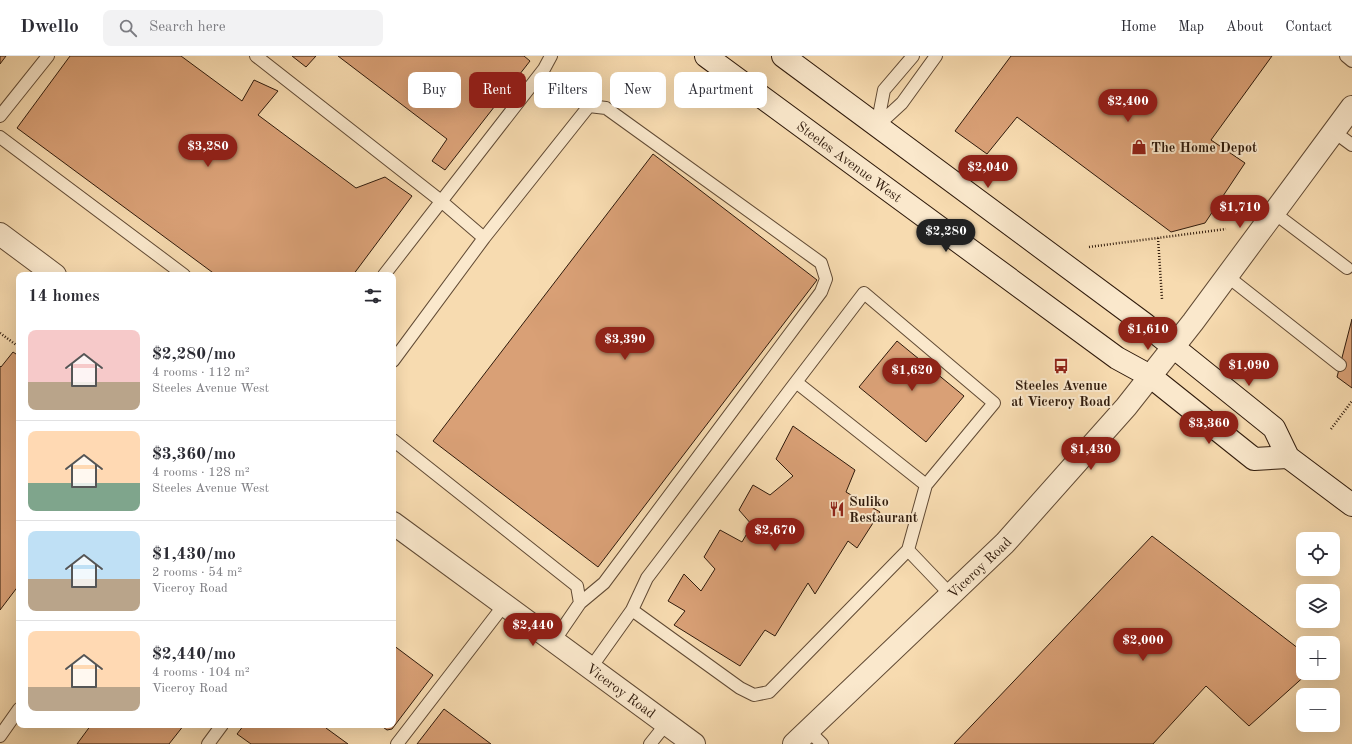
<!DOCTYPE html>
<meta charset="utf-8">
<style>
body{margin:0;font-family:"Old Standard TT",serif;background:#f2f2f3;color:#2b2b33;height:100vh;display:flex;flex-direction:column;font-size:15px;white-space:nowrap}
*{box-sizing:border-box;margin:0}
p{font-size:13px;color:#7c7c81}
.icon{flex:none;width:22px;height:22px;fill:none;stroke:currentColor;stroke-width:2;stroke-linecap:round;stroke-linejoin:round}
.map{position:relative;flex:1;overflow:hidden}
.side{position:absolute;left:16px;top:216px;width:380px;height:456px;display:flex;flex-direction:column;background:#fff;border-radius:8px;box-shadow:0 4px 16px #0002}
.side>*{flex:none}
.guide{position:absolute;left:408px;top:16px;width:380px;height:36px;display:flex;gap:8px}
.controls{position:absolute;left:1296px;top:476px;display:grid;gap:8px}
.controls a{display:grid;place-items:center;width:44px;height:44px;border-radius:8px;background:#fff;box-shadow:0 4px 16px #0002;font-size:20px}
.price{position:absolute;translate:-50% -34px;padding:0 9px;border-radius:14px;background:#8f2418;color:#fff;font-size:13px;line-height:26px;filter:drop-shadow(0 1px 2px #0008)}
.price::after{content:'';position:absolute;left:50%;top:24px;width:12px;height:9px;margin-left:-6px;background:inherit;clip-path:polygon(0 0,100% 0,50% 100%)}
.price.current{background:#222;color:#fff}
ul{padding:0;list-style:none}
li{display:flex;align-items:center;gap:12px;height:100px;padding:0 12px}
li+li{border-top:1px solid #e1e1e2}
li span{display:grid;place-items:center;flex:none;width:112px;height:80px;border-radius:8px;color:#555}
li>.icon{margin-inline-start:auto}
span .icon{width:48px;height:48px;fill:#fffc;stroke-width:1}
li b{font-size:17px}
h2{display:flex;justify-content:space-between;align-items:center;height:48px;padding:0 12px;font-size:17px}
.pill{padding:0 14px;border-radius:8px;background:#fff;box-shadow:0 4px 16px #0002;font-size:14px;line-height:36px}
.pill.current{background:#8f2418;color:#fff}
header{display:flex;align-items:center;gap:24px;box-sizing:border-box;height:56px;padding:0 20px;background:#fff;border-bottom:1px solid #e1e1e2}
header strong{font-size:19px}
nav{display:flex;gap:22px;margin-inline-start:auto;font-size:14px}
.search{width:280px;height:36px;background:#f2f2f3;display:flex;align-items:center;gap:10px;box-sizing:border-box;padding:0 14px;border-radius:8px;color:#7c7c81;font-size:15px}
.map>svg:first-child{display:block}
.building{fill:#d9a076;stroke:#2f1a0b}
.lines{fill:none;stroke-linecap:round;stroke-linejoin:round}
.service-casing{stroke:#614a34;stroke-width:14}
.minor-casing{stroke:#614a34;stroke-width:24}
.secondary-casing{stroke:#2f1a0b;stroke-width:24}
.path{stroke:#2f1a0b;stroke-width:2.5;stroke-dasharray:1 2;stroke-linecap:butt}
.service{stroke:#fae8cc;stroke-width:12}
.minor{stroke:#fae8cc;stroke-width:22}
.secondary{stroke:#fae8cc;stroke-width:22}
.labels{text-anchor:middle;stroke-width:4;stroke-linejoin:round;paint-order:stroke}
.poi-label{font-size:14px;font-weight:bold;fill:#2f1a0b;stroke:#fae8cc;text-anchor:start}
.street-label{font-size:14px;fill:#2f1a0b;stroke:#fae8cc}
</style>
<header>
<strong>Dwello</strong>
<div class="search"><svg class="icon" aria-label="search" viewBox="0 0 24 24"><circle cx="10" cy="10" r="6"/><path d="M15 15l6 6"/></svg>Search here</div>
<nav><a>Home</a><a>Map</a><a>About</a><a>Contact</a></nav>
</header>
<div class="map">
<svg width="1352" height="688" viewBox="0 0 1352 688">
<rect width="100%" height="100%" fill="#f7dbb0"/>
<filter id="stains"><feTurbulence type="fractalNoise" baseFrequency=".005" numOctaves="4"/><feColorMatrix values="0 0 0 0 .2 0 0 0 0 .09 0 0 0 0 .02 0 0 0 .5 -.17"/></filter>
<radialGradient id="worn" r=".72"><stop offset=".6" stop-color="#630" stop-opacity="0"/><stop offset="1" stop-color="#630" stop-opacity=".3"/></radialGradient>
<path class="building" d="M0,0h6l-6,8z
M70,0h111l61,45 12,-21 24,11 -20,24 98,73 29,-11 27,19 -59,79h-137l-199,-147z
M292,0h24l-10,11z
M338,0h186l6,5 -85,109 -13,-9 15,-22z
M1011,0h261l-61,84 34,23 -40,60 -34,9 -154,-115 -30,37 -32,-23z
M653,98l164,126 -219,287 -165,-126z
M1352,263v69l-15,-11z
M897,285l67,55 -38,46 -67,-55z
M13,296l6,4v229l-19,25v-244l1,1z
M793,370l62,44 -9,22 34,20 -23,36 -9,-7 -33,53 -7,-11 -33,53 -10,-6 -25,36 -66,-41 11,-14 -17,-10 16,-27 17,17 14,-22 -11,-12 16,-27 22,12 10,-17 -13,-15 14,-25 17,10 23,-19 -17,-17z
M1152,480l151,116v21h5l-59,53 -43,-40 -53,58h-199z
M393,589l40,30 -41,54 -5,1 -7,-5h13z
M444,653l47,35h-74z
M91,669h93l-15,19h-92z
M244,669h84l-2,3 22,16h-97l-14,-10z"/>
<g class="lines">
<defs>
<path id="service" d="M256,0l185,145 43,37 105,-132 17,2 215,155 5,16 -5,13 -217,291 -24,20
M1346,0l6,5
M0,60l48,-60
M877,70l25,-23 34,-47
M877,70l7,-36 29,-34
M1333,75l19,14
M0,81l184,138
M1273,156l74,56
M384,219l160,-206 7,-13
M1227,220l113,89
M393,305l91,-123
M393,384l184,146 3,17 -26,38
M926,429l68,-82 -130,-110 -68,89 130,103 -18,65 42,44
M632,554l108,78 14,7 15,-3 139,-142
M590,613l42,-59 15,-32 149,-196
M808,674l14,14
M0,680l19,-27
M208,688l14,-19
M397,688l107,-139
M650,688l16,-20"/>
<g id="minor">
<path d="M0,178l55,41"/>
<path id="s1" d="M393,467l301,221"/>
<path id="s2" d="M794,688l211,-201 121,-136 67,-85 159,-215"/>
</g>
<g id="secondary">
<path id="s3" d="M706,0l411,302 33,18 104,83 34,-2"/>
<path d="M783,0l363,269 128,103 14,29 64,48"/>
</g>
</defs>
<use href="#service" class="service-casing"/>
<use href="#minor" class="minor-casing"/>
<use href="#secondary" class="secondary-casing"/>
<path class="path" d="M1158,182l4,61
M1089,191l137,-18
M0,277l19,14
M1331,373l21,-28"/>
<use href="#service" class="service"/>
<use href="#minor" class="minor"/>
<use href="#secondary" class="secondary"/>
</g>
<defs>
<symbol id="shop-bare" viewBox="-9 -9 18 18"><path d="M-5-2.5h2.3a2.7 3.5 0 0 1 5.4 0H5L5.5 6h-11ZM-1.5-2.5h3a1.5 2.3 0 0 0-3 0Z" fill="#8f2418" stroke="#fae8cc" stroke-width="2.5" paint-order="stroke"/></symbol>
<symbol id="bus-bare" viewBox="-9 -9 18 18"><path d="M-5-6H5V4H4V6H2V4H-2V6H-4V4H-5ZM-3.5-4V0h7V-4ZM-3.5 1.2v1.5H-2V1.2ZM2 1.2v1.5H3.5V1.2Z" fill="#8f2418" stroke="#fae8cc" stroke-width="2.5" paint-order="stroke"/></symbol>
<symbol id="restaurant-bare" viewBox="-9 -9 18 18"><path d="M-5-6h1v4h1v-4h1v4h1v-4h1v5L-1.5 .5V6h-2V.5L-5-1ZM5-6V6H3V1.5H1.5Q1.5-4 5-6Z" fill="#8f2418" stroke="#fae8cc" stroke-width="2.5" paint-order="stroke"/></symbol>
</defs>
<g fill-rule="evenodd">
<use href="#shop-bare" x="1128" y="80" width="22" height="22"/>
<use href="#bus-bare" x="1050" y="299" width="22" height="22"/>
<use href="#restaurant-bare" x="826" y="442" width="22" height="22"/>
</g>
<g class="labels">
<g class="poi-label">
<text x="1151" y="96">The Home Depot</text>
<text x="1061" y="334" text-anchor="middle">Steeles Avenue<tspan x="1061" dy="16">at Viceroy Road</tspan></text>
<text x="849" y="450">Suliko<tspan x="849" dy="16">Restaurant</tspan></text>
</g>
<g class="street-label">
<text dy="5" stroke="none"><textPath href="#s3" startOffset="178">Steeles Avenue West</textPath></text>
<text dy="5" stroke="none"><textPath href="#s2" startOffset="256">Viceroy Road</textPath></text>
<text dy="5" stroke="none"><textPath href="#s1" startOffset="283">Viceroy Road</textPath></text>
</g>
</g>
<rect width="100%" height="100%" filter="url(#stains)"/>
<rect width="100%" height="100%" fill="url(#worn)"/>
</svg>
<div class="controls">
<a><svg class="icon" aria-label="locate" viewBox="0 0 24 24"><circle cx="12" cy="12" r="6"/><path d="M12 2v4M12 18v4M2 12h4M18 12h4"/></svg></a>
<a><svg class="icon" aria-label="layers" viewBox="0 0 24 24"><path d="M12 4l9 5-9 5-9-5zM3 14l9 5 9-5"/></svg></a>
<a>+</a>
<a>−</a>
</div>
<b class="price" style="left:1128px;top:67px">$2,400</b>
<b class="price" style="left:208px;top:112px">$3,280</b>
<b class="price" style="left:988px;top:133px">$2,040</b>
<b class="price" style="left:1240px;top:173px">$1,710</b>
<b class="price current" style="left:946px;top:197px">$2,280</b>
<b class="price" style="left:1148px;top:295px">$1,610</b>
<b class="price" style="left:625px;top:305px">$3,390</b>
<b class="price" style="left:1249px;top:331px">$1,090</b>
<b class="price" style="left:912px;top:336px">$1,620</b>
<b class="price" style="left:1209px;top:389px">$3,360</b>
<b class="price" style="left:1091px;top:415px">$1,430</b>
<b class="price" style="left:775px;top:496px">$2,670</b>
<b class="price" style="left:533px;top:591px">$2,440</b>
<b class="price" style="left:1143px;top:606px">$2,000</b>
<div class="guide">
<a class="pill">Buy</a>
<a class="pill current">Rent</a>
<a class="pill">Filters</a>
<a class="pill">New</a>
<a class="pill">Apartment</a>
</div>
<section class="side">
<h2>14 homes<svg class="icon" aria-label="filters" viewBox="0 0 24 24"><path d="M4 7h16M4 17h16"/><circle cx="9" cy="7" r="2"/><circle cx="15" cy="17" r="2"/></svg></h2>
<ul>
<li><span style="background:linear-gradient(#f6c9c9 65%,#b9a48a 0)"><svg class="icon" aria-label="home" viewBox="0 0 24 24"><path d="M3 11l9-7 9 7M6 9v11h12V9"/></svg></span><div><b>$2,280/mo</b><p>4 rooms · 112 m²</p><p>Steeles Avenue West</p></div></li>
<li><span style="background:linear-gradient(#ffd9b3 65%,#7fa58c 0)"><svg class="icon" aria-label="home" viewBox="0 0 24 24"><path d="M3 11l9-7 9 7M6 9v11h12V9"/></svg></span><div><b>$3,360/mo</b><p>4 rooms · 128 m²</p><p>Steeles Avenue West</p></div></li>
<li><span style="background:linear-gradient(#bfe0f5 60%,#b9a48a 0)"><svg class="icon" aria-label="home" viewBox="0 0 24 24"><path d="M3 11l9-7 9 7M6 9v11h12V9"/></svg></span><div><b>$1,430/mo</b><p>2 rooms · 54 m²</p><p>Viceroy Road</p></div></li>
<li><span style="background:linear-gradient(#ffd9b3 70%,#b9a48a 0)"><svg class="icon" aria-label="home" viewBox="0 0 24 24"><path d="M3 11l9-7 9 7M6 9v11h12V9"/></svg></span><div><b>$2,440/mo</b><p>4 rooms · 104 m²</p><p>Viceroy Road</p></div></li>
</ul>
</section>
</div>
